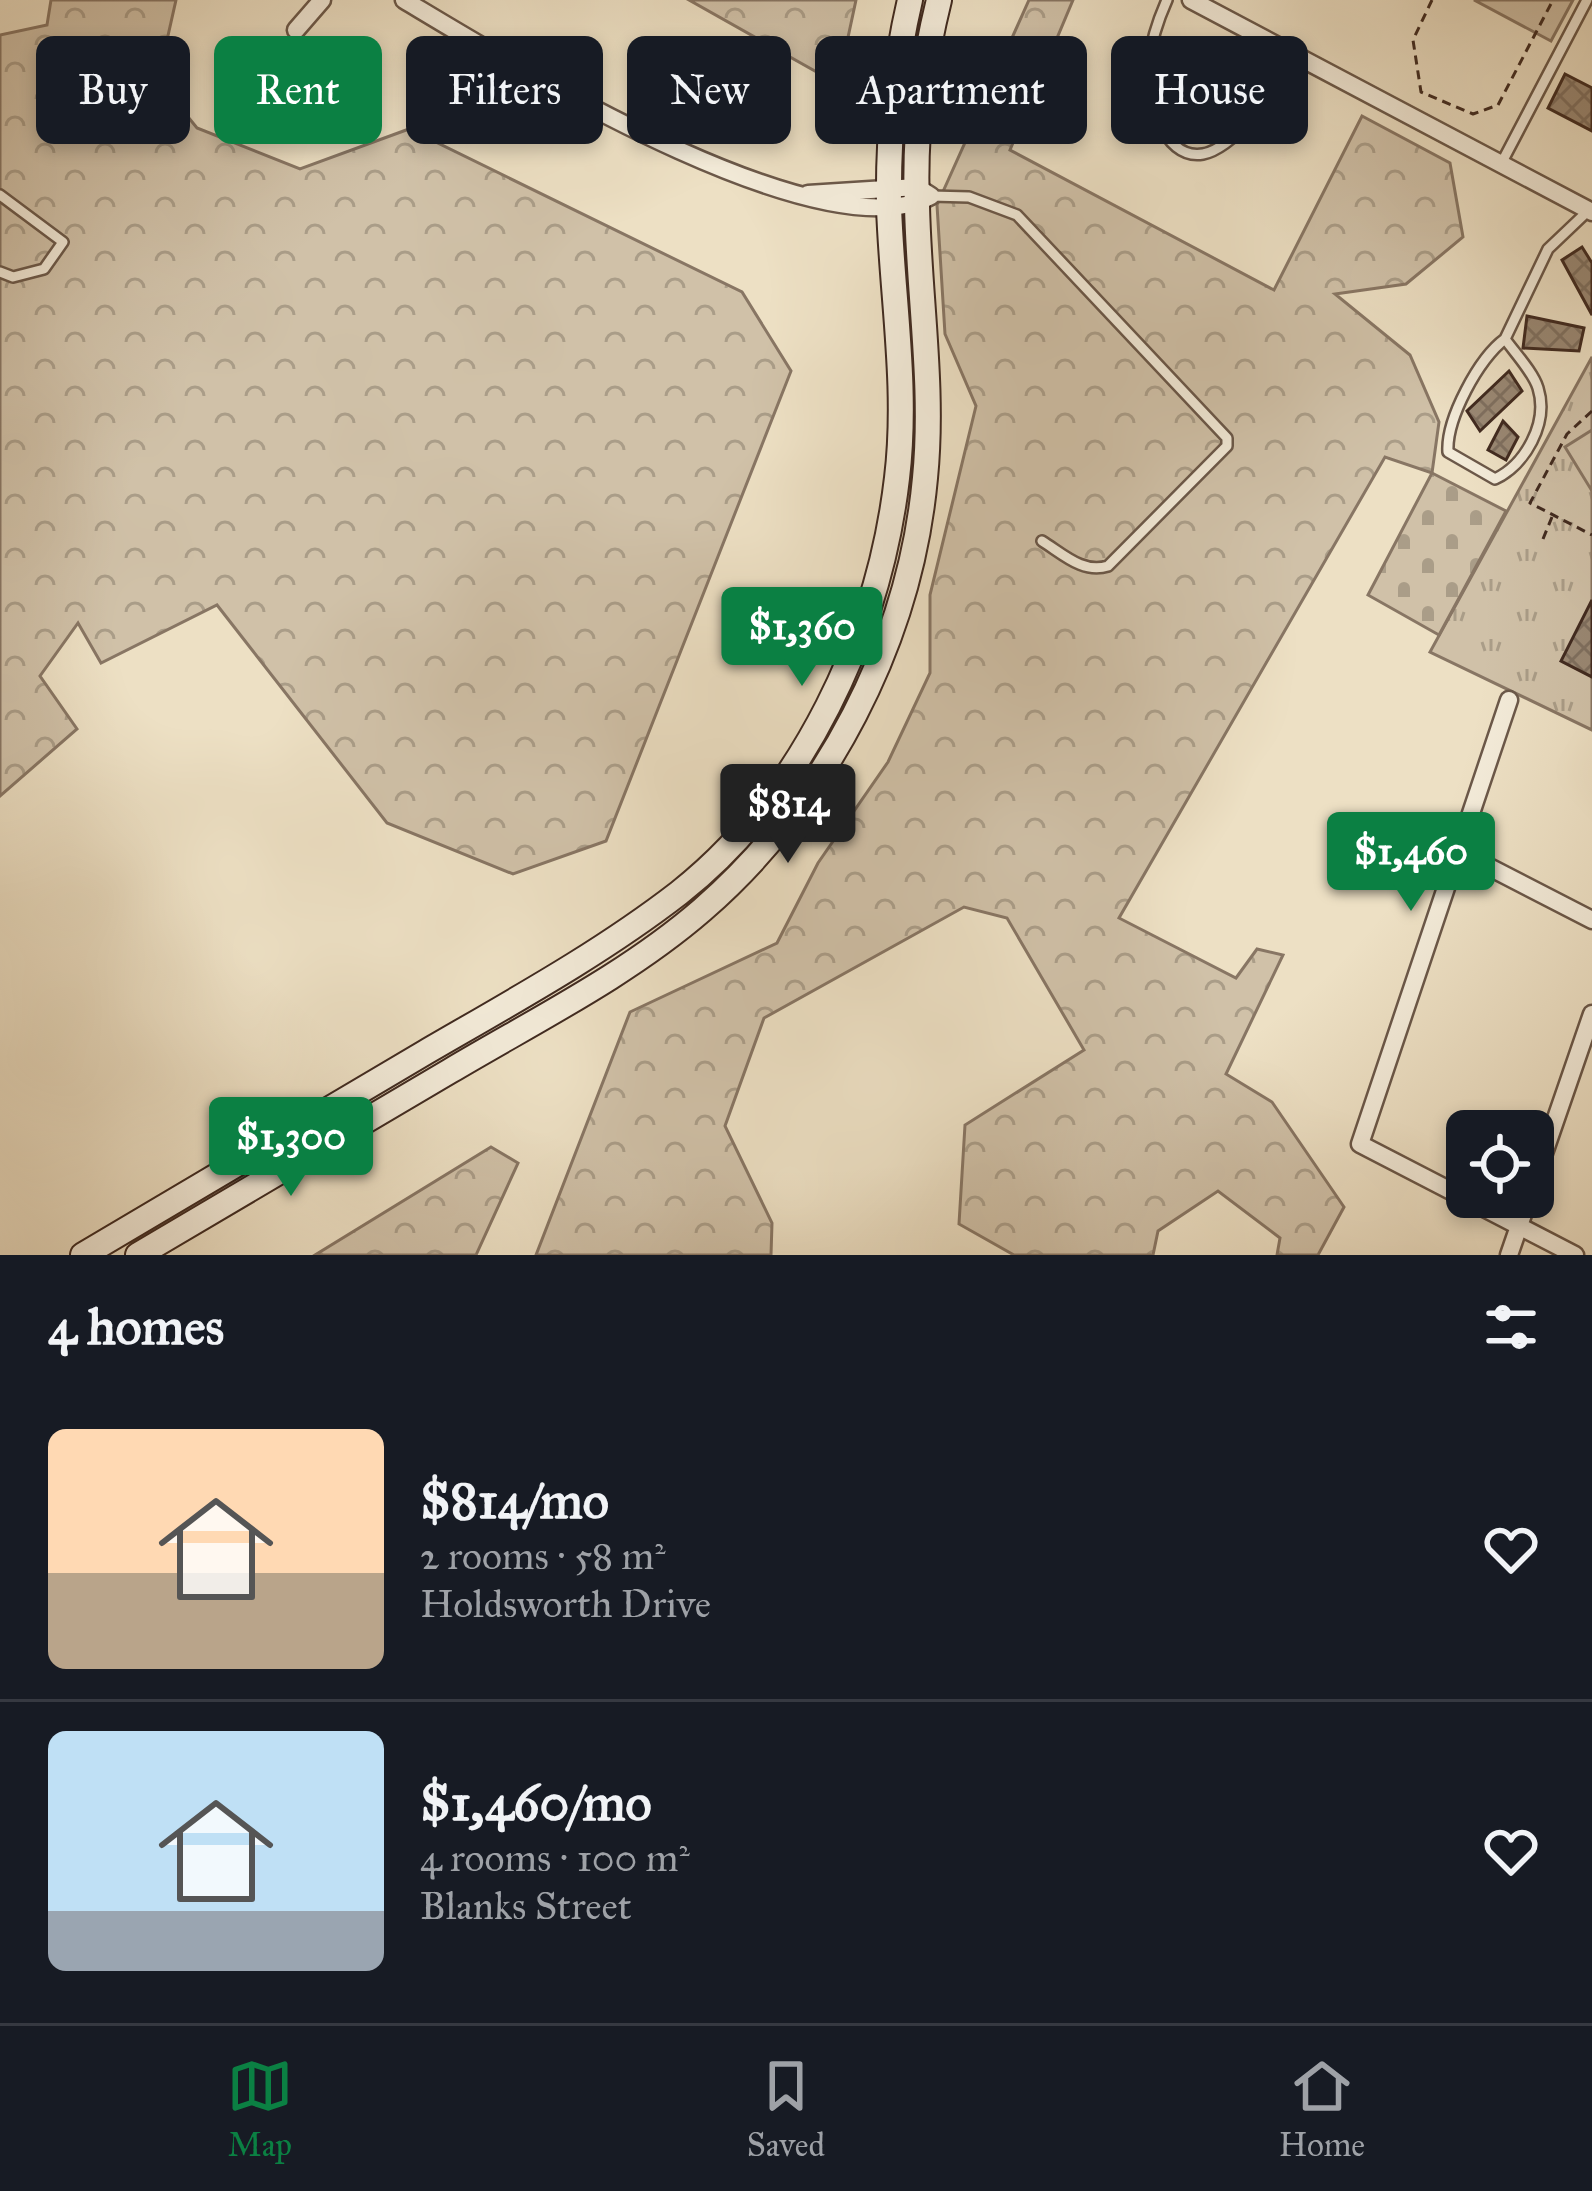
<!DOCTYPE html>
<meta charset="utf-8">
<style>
body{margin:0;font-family:"IM FELL Great Primer",serif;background:#242831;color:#f1f3f6;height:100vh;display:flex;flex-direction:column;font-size:45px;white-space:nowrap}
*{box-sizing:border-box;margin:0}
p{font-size:39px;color:#9ea1a6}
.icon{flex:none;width:66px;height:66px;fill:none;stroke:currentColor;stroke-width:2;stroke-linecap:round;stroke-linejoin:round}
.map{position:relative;height:1255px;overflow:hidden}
.side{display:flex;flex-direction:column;background:#171b24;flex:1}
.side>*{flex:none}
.guide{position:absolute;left:36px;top:36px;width:1521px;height:108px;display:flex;gap:24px}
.buttons{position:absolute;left:1446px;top:1110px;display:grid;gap:24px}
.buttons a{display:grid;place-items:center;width:108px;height:108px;border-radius:18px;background:#171b24;box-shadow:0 6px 18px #0003;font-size:60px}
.price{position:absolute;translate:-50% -102px;padding:0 27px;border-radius:12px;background:#0b8043;color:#fff;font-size:39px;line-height:78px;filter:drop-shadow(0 3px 6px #0008)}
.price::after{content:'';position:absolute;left:50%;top:72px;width:36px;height:27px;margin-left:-18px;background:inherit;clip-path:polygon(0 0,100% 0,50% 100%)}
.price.selected{background:#222;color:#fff}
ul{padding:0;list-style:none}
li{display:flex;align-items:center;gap:36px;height:300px;padding:0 48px}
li+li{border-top:3px solid #363941}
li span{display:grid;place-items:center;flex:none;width:336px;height:240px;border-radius:18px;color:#555}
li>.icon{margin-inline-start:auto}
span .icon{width:144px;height:144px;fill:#fffc;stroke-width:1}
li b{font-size:51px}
h2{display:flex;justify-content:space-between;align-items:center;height:144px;padding:0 48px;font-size:51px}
.pill{padding:0 42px;border-radius:18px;background:#171b24;box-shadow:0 6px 18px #0003;font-size:42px;line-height:108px}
.pill.selected{background:#0b8043;color:#fff}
.tabs{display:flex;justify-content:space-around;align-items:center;height:168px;border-top:3px solid #363941;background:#171b24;font-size:33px;color:#9ea1a6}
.tabs a{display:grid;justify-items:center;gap:6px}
.tabs .selected{color:#0b8043}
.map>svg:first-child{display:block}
.grass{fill:url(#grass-tufts);stroke:#887664;stroke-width:3}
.forest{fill:url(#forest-crowns);stroke:#887664;stroke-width:3}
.cemetery{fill:url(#cemetery-stones);stroke:#887664;stroke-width:3}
.garden{fill:#d0c1a8;stroke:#887664;stroke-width:3}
.building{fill:url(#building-cross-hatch);stroke:#402a20;stroke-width:3}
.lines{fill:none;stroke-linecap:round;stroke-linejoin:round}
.lane-casing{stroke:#6b5849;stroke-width:14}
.street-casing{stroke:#6b5849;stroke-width:21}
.secondary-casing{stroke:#402a20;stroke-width:28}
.path{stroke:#402a20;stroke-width:3;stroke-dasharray:9 6;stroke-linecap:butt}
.lane{stroke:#f3ebd9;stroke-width:9}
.street{stroke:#f3ebd9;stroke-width:16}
.secondary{stroke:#f3ebd9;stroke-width:24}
</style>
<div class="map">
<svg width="1592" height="1255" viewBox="0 0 1592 1255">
<defs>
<pattern id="grass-tufts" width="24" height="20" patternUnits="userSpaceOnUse" patternTransform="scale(3)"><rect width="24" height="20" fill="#d0c1a8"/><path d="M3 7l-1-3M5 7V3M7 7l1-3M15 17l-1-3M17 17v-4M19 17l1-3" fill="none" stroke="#aa9d88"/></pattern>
<pattern id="forest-crowns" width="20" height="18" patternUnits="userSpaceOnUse" patternTransform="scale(3)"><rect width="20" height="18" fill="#d0c1a8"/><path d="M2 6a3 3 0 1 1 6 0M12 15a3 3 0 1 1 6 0" fill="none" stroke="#aa9d88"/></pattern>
<pattern id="cemetery-stones" width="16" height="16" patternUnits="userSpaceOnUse" patternTransform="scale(3)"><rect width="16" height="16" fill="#d0c1a8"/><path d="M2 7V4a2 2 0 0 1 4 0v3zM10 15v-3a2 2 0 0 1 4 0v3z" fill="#aa9d88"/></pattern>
<pattern id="building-cross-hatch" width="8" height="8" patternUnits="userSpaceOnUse" patternTransform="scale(3)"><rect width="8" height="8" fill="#9a8975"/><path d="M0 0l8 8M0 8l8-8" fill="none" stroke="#7f7060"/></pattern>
</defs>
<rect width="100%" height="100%" fill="#ede0c4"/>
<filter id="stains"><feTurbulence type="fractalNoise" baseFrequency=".00167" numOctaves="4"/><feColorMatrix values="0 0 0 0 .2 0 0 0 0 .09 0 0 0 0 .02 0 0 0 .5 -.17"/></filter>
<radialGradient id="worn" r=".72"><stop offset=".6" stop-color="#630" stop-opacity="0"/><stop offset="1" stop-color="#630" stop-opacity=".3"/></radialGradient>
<path class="grass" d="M1592,357v373l-162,-78z"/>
<path class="forest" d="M51,0h125l-18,80 39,48 103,41 109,-40 333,163 49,79 -185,470 -93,33 -126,-51 -170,-218 -116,58 -23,-40 -38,53 37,53 -77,67v-761l47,-10z
M689,0h167l-18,84z
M1029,0h44l-63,150 264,140 88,-174 88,47 13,74 -57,47 -71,10 75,61 29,67 -7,51 -47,-16 -266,461 117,60 21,-29 26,6 -57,119 46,28 72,105 -26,48h-41l3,-17 -62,-47 -60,40 -5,24h-139l-55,-31 6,-99 119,-75 -77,-132 -43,-11 -200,111 -39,108 47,97 -1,32h-235l94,-243 147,-69 41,-80 70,-101 42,-89v-78l46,-189 -31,-72 -8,-129z
M491,1147l27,16 -42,92h-161z"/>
<path class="cemetery" d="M1432,473l74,38 -67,124 -71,-40z"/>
<path class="garden" d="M1474,0h99l-22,41z
M1592,430v61l-27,-44z"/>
<path class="building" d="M1565,74l27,14v43l-44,-23z
M1582,247l10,16v52l-30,-55z
M1527,316l57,12 -5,23 -56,-3z
M1509,371l13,20 -42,40 -13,-20z
M1503,421l15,16 -12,23 -18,-10z
M1592,600v77l-31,-16z"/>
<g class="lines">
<defs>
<path id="lane" d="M1167,0c-8,18 -16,42 -18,62 -3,30 12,99 54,92 31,-5 80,-70 99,-95
M1501,164l86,-164
M0,195l63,47 -19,27 -31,8 -13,-5
M931,196l38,1 48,18 210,223v8l-119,120c-25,8 -45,-12 -66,-25
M1505,339c10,14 28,33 33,49 11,35 -13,77 -43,91l-47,-27c-2,-33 31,-94 57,-113l43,-90 41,-39"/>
<path id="street" d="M404,0c102,61 416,256 527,196l-14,-9 -109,7
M1191,0l401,212
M296,30l26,-30
M1509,700l-149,444 215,111
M1460,852l132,68
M1533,1185l59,-171
M1509,1255l20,-58"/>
<path id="secondary" d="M83,1255c114,-68 229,-135 343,-203 86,-50 174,-98 253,-159 124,-98 200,-261 218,-415 11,-90 -5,-182 -8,-271 -1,-71 5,-139 21,-207
M138,1255c104,-61 208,-123 312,-184 84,-50 177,-96 252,-161 124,-108 208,-268 223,-432 9,-90 -6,-181 -8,-272 -3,-69 5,-138 22,-206"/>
</defs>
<use href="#lane" class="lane-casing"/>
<use href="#street" class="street-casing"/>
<use href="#secondary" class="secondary-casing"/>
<path class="path" d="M1432,0l-19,40 8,52 52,22 25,-9 55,-105
M1592,411l-25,23 -37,69 62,32
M1543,539l9,-22"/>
<use href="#lane" class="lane"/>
<use href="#street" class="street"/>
<use href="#secondary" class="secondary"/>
</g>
<rect width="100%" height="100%" filter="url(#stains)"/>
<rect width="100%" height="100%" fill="url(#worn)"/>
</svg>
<div class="buttons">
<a><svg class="icon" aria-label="locate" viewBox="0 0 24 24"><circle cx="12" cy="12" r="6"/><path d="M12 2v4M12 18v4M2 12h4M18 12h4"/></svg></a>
</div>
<b class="price" style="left:802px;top:689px">$1,360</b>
<b class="price selected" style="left:788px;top:866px">$814</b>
<b class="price" style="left:1411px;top:914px">$1,460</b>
<b class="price" style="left:291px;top:1199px">$1,300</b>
<div class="guide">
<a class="pill">Buy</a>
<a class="pill selected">Rent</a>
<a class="pill">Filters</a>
<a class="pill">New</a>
<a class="pill">Apartment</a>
<a class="pill">House</a>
</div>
</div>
<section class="side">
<h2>4 homes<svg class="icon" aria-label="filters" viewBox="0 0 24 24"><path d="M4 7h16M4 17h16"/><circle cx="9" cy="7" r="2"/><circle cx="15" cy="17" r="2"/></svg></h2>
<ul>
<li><span style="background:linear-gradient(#ffd9b3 60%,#b9a48a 0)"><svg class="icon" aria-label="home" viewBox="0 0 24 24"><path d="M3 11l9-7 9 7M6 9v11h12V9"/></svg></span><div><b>$814/mo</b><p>2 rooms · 58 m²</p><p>Holdsworth Drive</p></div><svg class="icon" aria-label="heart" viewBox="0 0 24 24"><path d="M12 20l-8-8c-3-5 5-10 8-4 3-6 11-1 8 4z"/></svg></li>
<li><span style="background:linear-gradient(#bfe0f5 75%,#9aa5b1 0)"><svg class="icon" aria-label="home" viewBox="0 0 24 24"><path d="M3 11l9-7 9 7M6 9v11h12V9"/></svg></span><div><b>$1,460/mo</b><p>4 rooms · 100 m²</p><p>Blanks Street</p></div><svg class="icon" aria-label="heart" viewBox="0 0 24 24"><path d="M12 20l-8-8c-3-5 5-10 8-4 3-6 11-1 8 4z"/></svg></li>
</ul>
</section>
<nav class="tabs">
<a class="selected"><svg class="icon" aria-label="map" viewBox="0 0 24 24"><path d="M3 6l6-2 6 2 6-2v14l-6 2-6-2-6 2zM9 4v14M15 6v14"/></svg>Map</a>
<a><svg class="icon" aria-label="saved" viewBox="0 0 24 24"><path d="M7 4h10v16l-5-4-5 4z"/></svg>Saved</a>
<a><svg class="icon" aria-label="home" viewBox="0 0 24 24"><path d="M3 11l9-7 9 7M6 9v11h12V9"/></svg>Home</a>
</nav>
